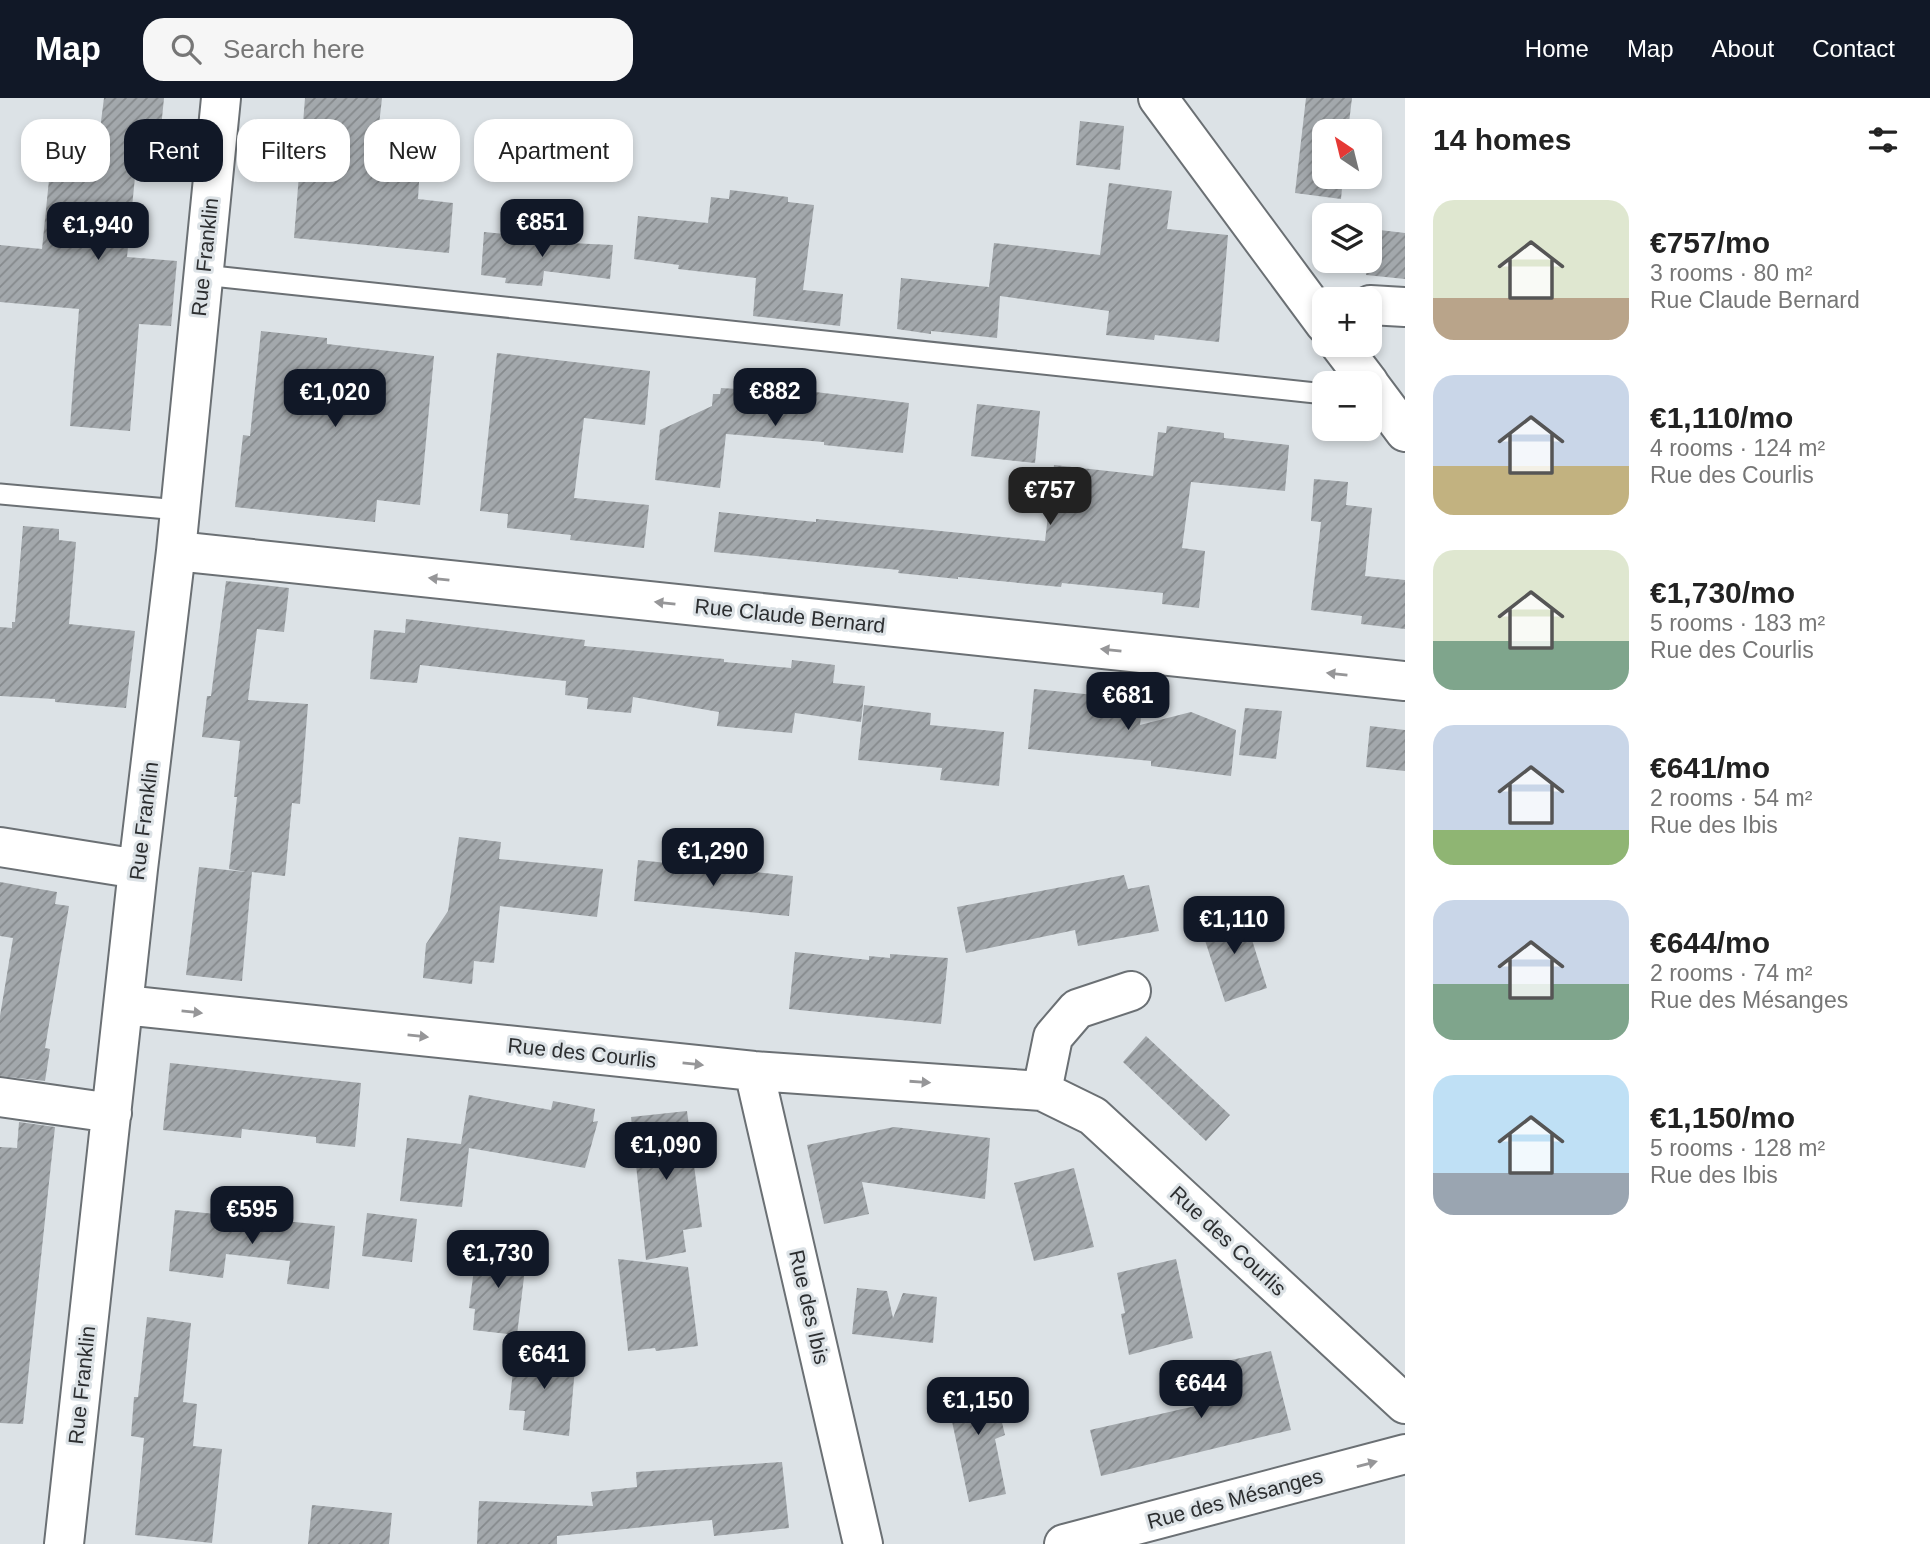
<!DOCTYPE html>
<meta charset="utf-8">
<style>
body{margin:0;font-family:Arial,sans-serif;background:#f6f6f6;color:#222;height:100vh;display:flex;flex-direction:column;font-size:26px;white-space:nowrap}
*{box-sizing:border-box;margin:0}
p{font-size:23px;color:#767676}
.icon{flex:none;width:38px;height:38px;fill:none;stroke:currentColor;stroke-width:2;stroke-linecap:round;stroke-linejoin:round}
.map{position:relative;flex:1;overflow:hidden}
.sheet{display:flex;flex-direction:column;background:#fff;width:525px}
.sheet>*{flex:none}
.banner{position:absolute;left:21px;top:21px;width:665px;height:63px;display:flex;gap:14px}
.needle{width:46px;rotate:325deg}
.buttons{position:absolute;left:1312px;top:21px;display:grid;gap:14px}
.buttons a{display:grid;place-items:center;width:70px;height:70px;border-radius:14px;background:#fff;box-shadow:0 4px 10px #0003;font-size:35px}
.price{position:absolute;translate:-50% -60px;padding:0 16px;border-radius:14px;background:#111827;color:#fff;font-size:23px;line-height:46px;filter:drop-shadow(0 2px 4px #0008)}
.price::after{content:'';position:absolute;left:50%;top:42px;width:21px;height:16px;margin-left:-10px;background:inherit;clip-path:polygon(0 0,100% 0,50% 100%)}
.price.on{background:#222;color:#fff}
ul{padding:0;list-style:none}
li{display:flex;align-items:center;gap:21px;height:175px;padding:0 28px}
li span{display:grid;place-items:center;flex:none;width:196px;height:140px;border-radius:21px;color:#555}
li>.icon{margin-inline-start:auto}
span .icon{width:84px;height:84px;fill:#fffc;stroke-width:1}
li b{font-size:30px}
h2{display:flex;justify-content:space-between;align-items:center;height:84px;padding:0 28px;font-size:30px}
.chip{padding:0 24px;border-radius:21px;background:#fff;box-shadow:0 4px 10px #0003;font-size:24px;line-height:63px}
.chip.on{background:#111827;color:#fff}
header{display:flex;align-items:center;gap:42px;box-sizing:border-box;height:98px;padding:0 35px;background:#111827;color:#fff}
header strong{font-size:33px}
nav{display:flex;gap:38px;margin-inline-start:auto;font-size:24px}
.search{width:490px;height:63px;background:#f6f6f6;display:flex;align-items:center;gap:18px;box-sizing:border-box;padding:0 24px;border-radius:21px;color:#767676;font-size:26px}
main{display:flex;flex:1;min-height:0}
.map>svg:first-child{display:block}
.building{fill:url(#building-hatch)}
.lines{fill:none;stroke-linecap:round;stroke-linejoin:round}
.service-casing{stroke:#6b7074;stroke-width:23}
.minor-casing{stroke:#6b7074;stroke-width:42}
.service{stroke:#fff;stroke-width:19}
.minor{stroke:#fff;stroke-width:38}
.oneway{fill:#969698}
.labels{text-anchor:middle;stroke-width:6;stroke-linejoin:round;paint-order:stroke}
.street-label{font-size:21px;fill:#2c2e30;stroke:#dce2e6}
</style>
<header>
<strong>Map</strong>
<div class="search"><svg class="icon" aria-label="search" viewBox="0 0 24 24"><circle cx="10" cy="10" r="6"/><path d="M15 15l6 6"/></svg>Search here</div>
<nav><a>Home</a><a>Map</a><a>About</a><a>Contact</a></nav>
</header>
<main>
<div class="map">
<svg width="1405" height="1446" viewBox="0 0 1405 1446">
<defs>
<pattern id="building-hatch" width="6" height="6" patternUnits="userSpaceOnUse" patternTransform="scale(1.75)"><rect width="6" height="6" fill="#a3a8ac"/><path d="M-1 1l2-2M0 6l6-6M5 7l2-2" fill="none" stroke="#85898c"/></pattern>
</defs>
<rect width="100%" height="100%" fill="#dce2e6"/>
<path class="building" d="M104,0h60l-6,60 -21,-1 -10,100 50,4 -6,65 -32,-2 -9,107 -60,-5 9,-117 -79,-7v-57l42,4 10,-99 45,3z
M305,0h77l-5,45 44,5 -3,51 35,4 -4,50 -155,-15z
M1306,0h46l-4,33h-23v46h18l-2,22 -46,-6z
M1080,23l44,5 -4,44 -44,-5z
M1109,85l63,8 -5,38 61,6 -9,107 -64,-7 -1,5 -48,-5 3,-24 -109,-15 -3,42 -66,-7v3l-34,-5 4,-51 88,9 5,-44 106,12z
M730,92l58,7v5l26,3 -11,85 40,4 -3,32 -87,-10 3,-38 -78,-9 1,-4 -45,-6 4,-43 70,7 3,-26 18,2z
M1371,131l34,4v46l-39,-4 2,-14h2z
M484,134l65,6 -1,4 65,3 -3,34 -66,-8 -2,15 -37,-3 1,-5 -25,-3z
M261,233l66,7v6l107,12 -14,149 -43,-5 -2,22 -140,-15 8,-72 7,1z
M497,255l153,18 -5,54 -61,-7 -10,80 75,7 -5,43 -74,-8 1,-5 -64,-7 1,-14 -28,-3z
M755,283l44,5 -1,4 111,13 -6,50 -79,-8v-3l-98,-8 -6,54 -65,-8 5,-50 52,-24 1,-12h7l1,-6 33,2z
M977,306l63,7 -5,52 -64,-7z
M1167,328l57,7v5l65,7 -4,46 -94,-9 -9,66 23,3 -6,57 -37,-4 1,-11 -101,-10 -1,4 -103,-10v2l-60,-6 1,-3 -185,-18 5,-40 97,10v-3l229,22 9,-76 99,11 5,-44 8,1z
M1314,381l34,3 -2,23 26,3 -7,68 40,4v49l-44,-5 1,-8 -51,-6 10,-88 -10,-1z
M23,428l36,3v11l17,2 -7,82 66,7 -9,77 -71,-6v-3l-55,-3v-69l12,1v-6h3z
M226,483l63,7 -5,44 -27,-3 -9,71 60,4 -8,100 -8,-1 -7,73 -33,-4 -10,109 -56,-6 13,-108 47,5 -17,-3 8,-72h-3l6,-56 -38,-4 5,-41h4z
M406,521l179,21 -1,6 140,13v3l67,6 1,-8 43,5 -2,18 32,3 -4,36 -66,-9 -3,20 -75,-7 2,-14 -86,-15 -2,16 -44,-4 1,-11 -23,-3 1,-14 -146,-16 -3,18 -47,-4 4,-49 31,3z
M1096,589l48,5 -4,33 51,-13 45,18 -5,46 -80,-10v-5l-123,-12 6,-60 61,6z
M864,607l67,8 -1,12 74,7 -5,54 -59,-6 2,-12 -84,-8z
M1245,610l37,3 -6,48 -37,-4z
M1370,628l35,4v41l-39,-4z
M459,739l42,5 -2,17 104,10 -6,48 -97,-11 -6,57 -20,-2 -2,23 -49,-6 3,-34 22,-33z
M638,762l155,16 -4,40 -155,-15z
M1124,777l4,14 21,-4 10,46 -81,15 -3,-16 -109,23 -9,-46z
M0,784l57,10 -2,12 14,2 -24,142 5,1 -5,32 -45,-5v-60l13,-78 -13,-2z
M1243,813l24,77 -42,14 -25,-77z
M795,854l74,8v-4l21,2v-4l58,4 -7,66 -152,-15z
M1146,938l84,79 -24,26 -83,-79z
M170,965l191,20 -6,64 -39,-4v-6l-74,-8 -1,9 -78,-8z
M469,997l82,15 2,-9 42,8 -2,13 5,-1 -13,47 -116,-20 -7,59 -62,-6 7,-63 54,6z
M687,1013l15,116 -19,3 3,22 -40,8 -15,-143z
M19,1024l36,5 -32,297 -23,-1v-276l17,1z
M894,1029l96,11 -5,61 -123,-17 7,32 -45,10 -17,-79z
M1074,1070l20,79 -60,14 -20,-78z
M175,1112l160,16 -6,63 -42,-5 3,-23 -64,-7 -3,24 -54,-7z
M367,1115l50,6 -5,43 -50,-6z
M477,1148l50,6 -10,83 -44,-5 2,-21 -6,-1z
M618,1161l70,8 10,79 -42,5 -1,-3 -27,3z
M1176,1161l17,79 -64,17 -8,-41 4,-1 -8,-40z
M857,1190l30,3 6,27 10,-25 34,4 -4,46 -81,-9z
M147,1219l44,6 -8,79 14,2 -4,42 29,3 -10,94 -77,-8 9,-97 -13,-2 3,-39h4z
M515,1252l61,6 -7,80 -46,-6 2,-19 -16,-1z
M1271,1253l20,79 -190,46 -11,-46 132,-30 -8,-36z
M991,1279l14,58 -10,4 11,55 -37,8 -24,-114z
M782,1364l7,66 -75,8 -2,-16 -155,16v8h-80l2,-43 114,5 -2,-14 46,-5 -1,-15z
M312,1407l80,8 -3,31h-81z"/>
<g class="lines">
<defs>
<path id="service" d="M203,177l1122,119
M0,396l179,16"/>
<path id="minor" d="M1158,0l167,226
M1370,207l35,2
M1340,247l29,38
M1370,287l35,47
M176,453l1229,130
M0,749l138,22
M124,907l630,66 288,20 51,25 312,288
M754,973l109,473
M1042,993l11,-54 24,-28 54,-18
M0,999l112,16
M64,1446l74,-675 38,-318 45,-453
M1064,1446l341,-90"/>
</defs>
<use href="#service" class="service-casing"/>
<use href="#minor" class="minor-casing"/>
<use href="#service" class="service"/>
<use href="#minor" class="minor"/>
</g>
<defs><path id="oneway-solid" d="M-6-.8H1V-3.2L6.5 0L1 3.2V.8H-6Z" transform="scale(1.75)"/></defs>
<g class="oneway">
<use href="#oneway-solid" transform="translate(439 481) rotate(-174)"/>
<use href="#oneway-solid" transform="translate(665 505) rotate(-174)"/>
<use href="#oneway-solid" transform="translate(1111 552) rotate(-174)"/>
<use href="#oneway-solid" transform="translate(1337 576) rotate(-174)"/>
<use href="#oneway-solid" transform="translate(192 914) rotate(6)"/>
<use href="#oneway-solid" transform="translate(418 938) rotate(6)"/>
<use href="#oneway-solid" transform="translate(693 966) rotate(6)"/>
<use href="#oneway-solid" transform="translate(920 984) rotate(4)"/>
<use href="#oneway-solid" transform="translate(1367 1366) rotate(-15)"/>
</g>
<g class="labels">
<g class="street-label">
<text transform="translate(205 159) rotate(-84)" y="7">Rue Franklin</text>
<text transform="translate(790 518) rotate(6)" y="7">Rue Claude Bernard</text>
<text transform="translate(144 723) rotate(-83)" y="7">Rue Franklin</text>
<text transform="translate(582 955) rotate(6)" y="7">Rue des Courlis</text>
<text transform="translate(1228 1143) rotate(43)" y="7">Rue des Courlis</text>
<text transform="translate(809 1209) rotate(77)" y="7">Rue des Ibis</text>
<text transform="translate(82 1287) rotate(-84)" y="7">Rue Franklin</text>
<text transform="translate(1235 1401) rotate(-15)" y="7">Rue des Mésanges</text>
</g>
</g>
</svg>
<div class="buttons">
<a><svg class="needle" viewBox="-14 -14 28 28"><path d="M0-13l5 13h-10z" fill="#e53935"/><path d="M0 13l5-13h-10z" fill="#767676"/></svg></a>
<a><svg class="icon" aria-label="layers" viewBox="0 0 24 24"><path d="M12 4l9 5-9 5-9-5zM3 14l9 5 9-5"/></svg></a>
<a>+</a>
<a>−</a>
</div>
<b class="price" style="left:542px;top:161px">€851</b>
<b class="price" style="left:98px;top:164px">€1,940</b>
<b class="price" style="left:775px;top:330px">€882</b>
<b class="price" style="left:335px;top:331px">€1,020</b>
<b class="price on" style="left:1050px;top:429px">€757</b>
<b class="price" style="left:1128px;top:634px">€681</b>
<b class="price" style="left:713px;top:790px">€1,290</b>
<b class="price" style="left:1234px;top:858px">€1,110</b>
<b class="price" style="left:666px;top:1084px">€1,090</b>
<b class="price" style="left:252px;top:1148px">€595</b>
<b class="price" style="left:498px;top:1192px">€1,730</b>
<b class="price" style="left:544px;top:1293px">€641</b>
<b class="price" style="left:1201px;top:1322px">€644</b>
<b class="price" style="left:978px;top:1339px">€1,150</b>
<div class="banner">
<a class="chip">Buy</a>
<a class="chip on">Rent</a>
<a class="chip">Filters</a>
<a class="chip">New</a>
<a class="chip">Apartment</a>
</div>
</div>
<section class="sheet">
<h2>14 homes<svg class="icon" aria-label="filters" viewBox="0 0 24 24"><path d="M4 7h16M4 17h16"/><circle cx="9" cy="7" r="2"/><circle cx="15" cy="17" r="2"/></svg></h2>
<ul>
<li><span style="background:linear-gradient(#dfe7d0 70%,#b9a48a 0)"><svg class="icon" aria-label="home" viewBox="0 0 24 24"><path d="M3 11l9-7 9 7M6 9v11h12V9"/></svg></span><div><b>€757/mo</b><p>3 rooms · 80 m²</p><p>Rue Claude Bernard</p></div></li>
<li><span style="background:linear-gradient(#c9d6e8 65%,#c2b280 0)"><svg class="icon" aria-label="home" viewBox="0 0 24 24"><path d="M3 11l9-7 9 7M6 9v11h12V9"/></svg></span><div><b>€1,110/mo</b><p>4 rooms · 124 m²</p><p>Rue des Courlis</p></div></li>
<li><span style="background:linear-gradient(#dfe7d0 65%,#7fa58c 0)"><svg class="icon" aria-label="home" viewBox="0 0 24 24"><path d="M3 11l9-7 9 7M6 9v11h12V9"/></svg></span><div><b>€1,730/mo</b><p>5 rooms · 183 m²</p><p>Rue des Courlis</p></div></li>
<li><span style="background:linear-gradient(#c9d6e8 75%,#8fb573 0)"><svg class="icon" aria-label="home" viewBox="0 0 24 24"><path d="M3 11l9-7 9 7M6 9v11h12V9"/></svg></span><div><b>€641/mo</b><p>2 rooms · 54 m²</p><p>Rue des Ibis</p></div></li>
<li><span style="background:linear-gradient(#c9d6e8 60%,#7fa58c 0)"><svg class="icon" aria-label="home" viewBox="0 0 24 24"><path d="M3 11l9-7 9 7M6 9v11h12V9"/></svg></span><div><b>€644/mo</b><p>2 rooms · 74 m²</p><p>Rue des Mésanges</p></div></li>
<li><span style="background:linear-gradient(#bfe0f5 70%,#9aa5b1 0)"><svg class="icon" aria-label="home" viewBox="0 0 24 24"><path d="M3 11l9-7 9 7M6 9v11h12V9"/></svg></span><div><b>€1,150/mo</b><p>5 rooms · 128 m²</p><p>Rue des Ibis</p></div></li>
</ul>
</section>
</main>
